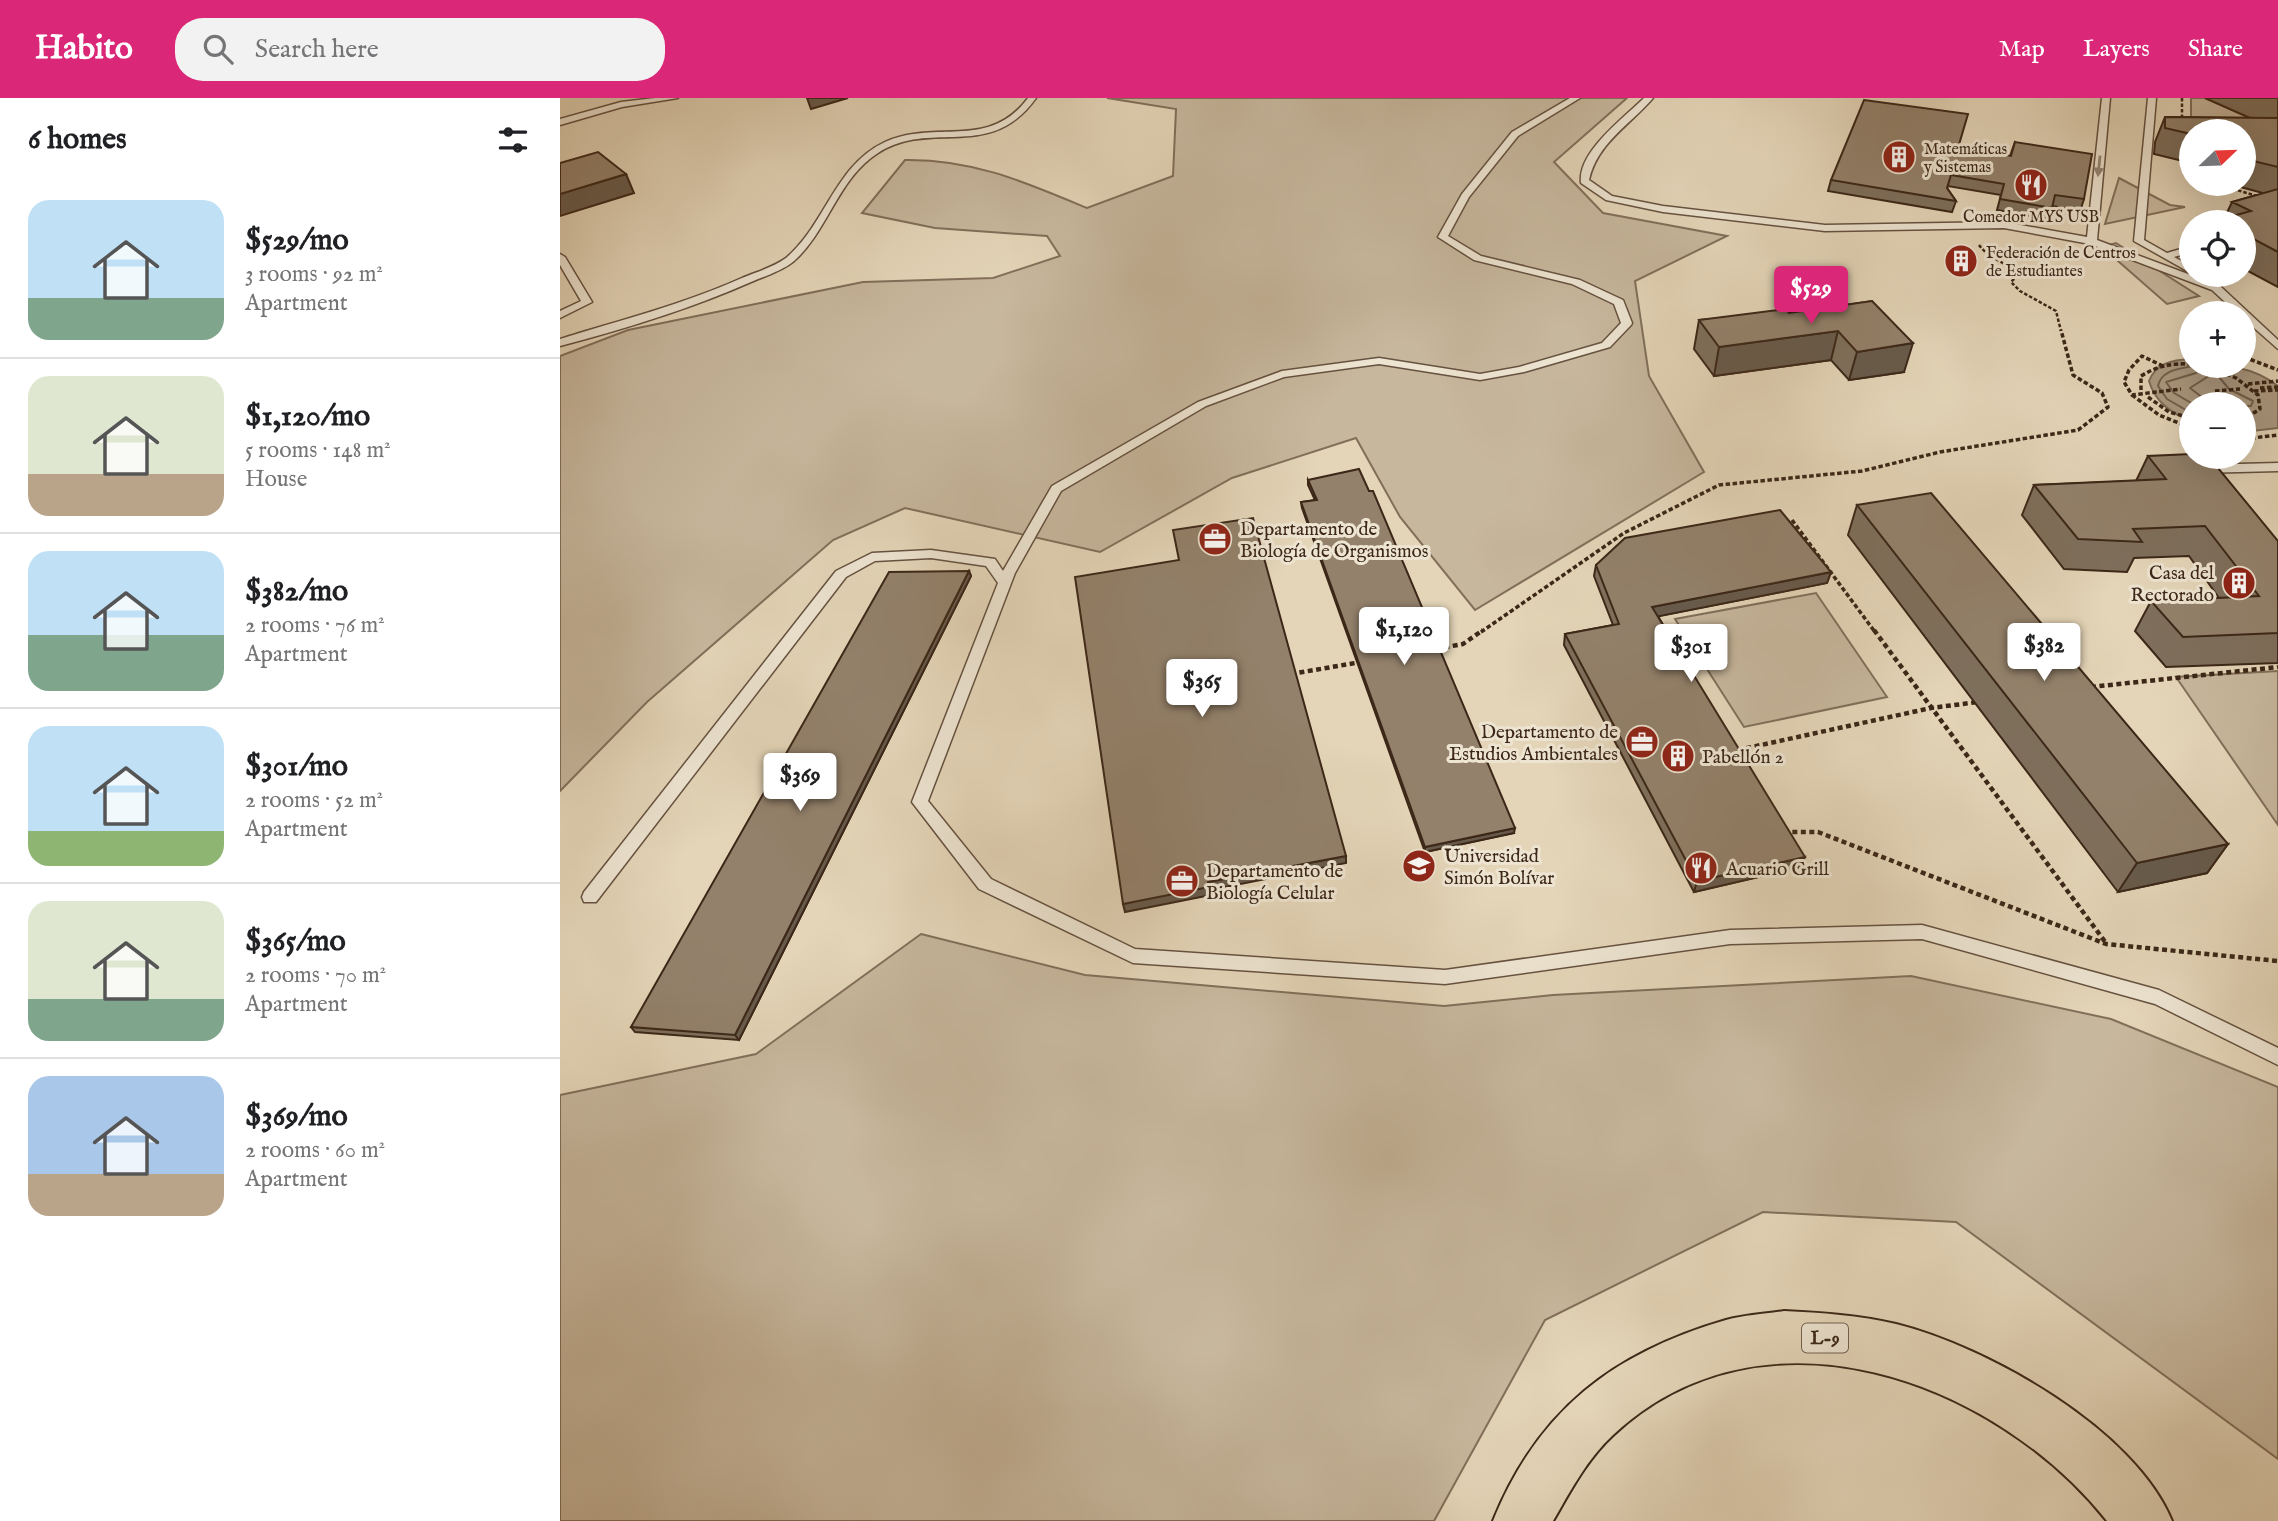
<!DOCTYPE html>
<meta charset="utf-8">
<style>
body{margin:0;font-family:"IM FELL English",serif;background:#f2f2f2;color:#202124;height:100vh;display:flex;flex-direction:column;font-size:26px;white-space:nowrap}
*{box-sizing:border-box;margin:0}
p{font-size:23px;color:#757577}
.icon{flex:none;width:38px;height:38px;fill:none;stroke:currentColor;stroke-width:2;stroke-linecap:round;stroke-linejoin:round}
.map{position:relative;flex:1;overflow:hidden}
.panel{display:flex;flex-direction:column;background:#fff;width:560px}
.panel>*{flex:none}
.needle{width:46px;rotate:67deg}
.tools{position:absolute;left:1619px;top:21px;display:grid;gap:14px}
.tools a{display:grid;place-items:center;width:77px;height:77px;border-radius:50%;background:#fff;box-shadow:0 7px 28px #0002;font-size:35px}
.price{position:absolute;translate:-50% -60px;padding:0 16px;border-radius:7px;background:#fff;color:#222;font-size:23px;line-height:46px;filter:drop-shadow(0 2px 4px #0008)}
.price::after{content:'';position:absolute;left:50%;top:42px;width:21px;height:16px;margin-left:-10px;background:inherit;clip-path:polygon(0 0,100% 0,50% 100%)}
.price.current{background:#db2777;color:#fff}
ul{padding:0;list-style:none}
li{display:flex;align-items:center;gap:21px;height:175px;padding:0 28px}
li+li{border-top:2px solid #e0e0e0}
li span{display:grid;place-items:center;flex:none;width:196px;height:140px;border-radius:21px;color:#555}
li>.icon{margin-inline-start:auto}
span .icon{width:84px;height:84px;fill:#fffc;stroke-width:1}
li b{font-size:30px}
h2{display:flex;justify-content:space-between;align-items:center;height:84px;padding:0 28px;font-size:30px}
header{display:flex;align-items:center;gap:42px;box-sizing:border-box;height:98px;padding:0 35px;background:#db2777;color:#fff}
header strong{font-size:33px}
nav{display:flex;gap:38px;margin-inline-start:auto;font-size:24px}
.search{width:490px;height:63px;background:#f2f2f2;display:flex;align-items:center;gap:18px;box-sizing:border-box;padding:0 24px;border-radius:28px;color:#757577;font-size:26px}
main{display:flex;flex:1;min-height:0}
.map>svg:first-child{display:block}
.green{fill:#c7b79d;stroke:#826f5a;stroke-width:2}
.water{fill:#ab9a82;stroke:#7f6c58;stroke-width:2}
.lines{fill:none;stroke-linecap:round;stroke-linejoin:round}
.shore{stroke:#74604d;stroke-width:2}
.service-casing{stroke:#665240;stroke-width:3}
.primary-casing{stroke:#3c2718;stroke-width:4}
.path-far2{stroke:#3c2718;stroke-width:2.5;stroke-dasharray:3.5 2;stroke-linecap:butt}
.path-far1{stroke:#3c2718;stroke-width:3.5;stroke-dasharray:4.5 2.5;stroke-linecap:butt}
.path{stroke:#3c2718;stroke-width:4.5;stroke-dasharray:5 3.5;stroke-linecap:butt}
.service{fill:#ede4d1;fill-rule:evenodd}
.primary{fill:#e4d5b8;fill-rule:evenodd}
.wall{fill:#7e6f5c;stroke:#3c2718;stroke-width:2}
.shaded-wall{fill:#675a4b;stroke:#3c2718;stroke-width:2}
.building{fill:#93816b;stroke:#3c2718;stroke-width:2}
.oneway{fill:#948674}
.labels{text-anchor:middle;stroke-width:6;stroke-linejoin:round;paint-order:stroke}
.far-poi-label{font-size:16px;fill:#3c2718;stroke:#ede4d1;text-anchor:start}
.shield{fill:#ede4d1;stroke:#716050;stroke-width:2}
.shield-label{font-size:18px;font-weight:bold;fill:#3c2718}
.poi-label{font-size:19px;fill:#3c2718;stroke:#ede4d1;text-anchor:start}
</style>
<header>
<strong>Habito</strong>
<div class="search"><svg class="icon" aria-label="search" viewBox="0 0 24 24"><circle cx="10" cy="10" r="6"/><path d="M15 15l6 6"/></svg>Search here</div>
<nav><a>Map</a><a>Layers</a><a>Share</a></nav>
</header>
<main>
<section class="panel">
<h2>6 homes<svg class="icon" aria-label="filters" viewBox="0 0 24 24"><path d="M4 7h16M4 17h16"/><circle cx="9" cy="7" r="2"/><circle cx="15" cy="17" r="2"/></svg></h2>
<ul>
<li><span style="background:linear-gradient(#bfe0f5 70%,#7fa58c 0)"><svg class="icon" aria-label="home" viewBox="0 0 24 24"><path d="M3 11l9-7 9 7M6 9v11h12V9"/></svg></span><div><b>$529/mo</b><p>3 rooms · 92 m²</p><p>Apartment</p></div></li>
<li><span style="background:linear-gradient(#dfe7d0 70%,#b9a48a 0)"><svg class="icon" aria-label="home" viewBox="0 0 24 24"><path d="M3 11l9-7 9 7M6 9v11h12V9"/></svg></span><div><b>$1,120/mo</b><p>5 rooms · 148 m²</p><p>House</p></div></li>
<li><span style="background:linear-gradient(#bfe0f5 60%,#7fa58c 0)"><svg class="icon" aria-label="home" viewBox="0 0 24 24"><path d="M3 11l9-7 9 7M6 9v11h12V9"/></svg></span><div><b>$382/mo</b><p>2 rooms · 76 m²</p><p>Apartment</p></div></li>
<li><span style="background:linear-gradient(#bfe0f5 75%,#8fb573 0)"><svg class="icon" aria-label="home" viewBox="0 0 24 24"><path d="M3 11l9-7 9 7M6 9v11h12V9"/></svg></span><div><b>$301/mo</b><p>2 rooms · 52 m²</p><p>Apartment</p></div></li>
<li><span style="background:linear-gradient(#dfe7d0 70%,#7fa58c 0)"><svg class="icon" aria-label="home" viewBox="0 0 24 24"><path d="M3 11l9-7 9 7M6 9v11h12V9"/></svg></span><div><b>$365/mo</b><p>2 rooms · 70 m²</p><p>Apartment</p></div></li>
<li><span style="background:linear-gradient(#a9c7e8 70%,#b9a48a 0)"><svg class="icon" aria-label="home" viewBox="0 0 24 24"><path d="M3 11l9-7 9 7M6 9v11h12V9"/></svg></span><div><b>$369/mo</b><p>2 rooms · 60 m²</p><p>Apartment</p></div></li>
</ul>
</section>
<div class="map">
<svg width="1718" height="1423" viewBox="0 0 1718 1423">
<rect width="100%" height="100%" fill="#e4d5b8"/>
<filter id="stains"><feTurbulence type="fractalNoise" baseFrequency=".00286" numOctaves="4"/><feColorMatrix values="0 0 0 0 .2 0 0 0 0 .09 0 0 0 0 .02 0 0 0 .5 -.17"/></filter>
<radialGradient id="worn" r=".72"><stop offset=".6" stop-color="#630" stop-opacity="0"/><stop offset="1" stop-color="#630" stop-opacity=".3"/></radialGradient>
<path class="green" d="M547,0h520l-73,64 49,51 124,23 -92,45 14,95 55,96 -229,138 -75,-93 -44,-79 -124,40 -132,74 -195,-44 -72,32 -186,162 -87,89v-435l68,-26 235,-48 130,-4 67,-22 -13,-20 -112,-8 -73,-15 43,-53c68,-1 120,22 182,48l86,-32 3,-67z
M1631,0h14l73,32 -30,-8 -57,8z
M1559,80l51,27 15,2 -80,17z
M1556,145l83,53 -32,8 -65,-57z
M1256,495l71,104 -143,30 -69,-108z
M1718,573v154l-102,-148z
M361,836l164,41 359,31 109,-11 358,-19 200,43 167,68v372l-322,-237 -193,-10 -218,108 -111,201h-874v-426l196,-41z"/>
<path class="water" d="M1631,261v7c35,0 57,-2 87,20v42l-34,4v-28h-53v17c-20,-8 -36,-19 -42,-40 7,-18 23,-21 42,-22z"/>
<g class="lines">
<path class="shore" d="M1633,306l-19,-11 -8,-11 30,-9 9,-7
M1651,306l-21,-16 25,-16 14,17 24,12 -2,5h-7
M1631,315l-24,-14 -9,-13c3,-16 21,-17 35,-20"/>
<defs>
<path id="service" d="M95,0h23l-56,9 -62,18v-6l61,-17z
M468,0h8c-46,65 -105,20 -158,55 -40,25 -50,78 -84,108 -12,10 -29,15 -43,21 -61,27 -127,47 -191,64v-7c61,-19 124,-35 182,-61 14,-6 32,-11 44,-20 40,-34 49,-93 99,-116 51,-23 104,9 143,-44z
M1010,0h10l-62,38 -49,61 -21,39 33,20 99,24 43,20 9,23 -1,2 -21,22 -86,25 -44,8 -101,-16 -95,13 -78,29 -145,85 -46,82 -87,228 63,78 144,70 310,21 285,-40 192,-5 237,65 119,58v17l-123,-61 -233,-65 -192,5 -285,40 -312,-21 -154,-74 -67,-87 86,-219 -12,-17 -55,-8 -56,3 -29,16 -250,325h-12l-2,-5 2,-5 252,-321 36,-18 59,-3 64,9 8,12 49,-85 146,-84 84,-31 97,-13 101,16 39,-7 83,-24 19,-20 -7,-19 -42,-20 -98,-24 -36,-23 24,-43 50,-62z
M1084,0h9c-23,27 -56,45 -64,82l23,16 51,10 162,19 179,-3 83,15 15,-139h8l-13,142 123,46 58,54v9l-34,-30v-6h-7l-25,-23 -122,-46 -86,-16 -179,3 -162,-19 -57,-12 -25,-17c-4,-31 43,-65 63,-85z
M1588,0h8l-12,142 23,13 24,-7v6l-17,5 17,9 -2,6 -55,-31z
M0,156l5,3 27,45 -32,16v-7l21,-10 -21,-36z
M1718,365v8l-78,2 -6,-4 6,-4z"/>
<path id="primary" d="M1224,1213c38,2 75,4 112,13 92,23 239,106 276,197h-65c-113,-142 -344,-226 -494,-86 -26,24 -42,55 -60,86h-60c45,-111 120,-168 233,-201 19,-5 39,-6 58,-9z"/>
</defs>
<use href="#service" class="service-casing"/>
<use href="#primary" class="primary-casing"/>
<path class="path-far2" d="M1622,0v22
M1622,59v7l9,2
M1657,86l43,13
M1419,147c10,14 28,17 39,30l-7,7 9,9 36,20 5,20"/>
<path class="path-far1" d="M1684,259l34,13
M1603,268l-21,-10 -13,14 -5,12 8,13 49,-6
M1647,268l29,12 22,17 2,14 -16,10
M1688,286l30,-3
M1700,290l18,-1
M1581,292v-14c16,-10 31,-13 50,-12
M1655,293l25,-2
M1694,293l24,-1
M1572,297l27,20 32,13
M1588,299l21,15 22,6
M1684,341l34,-4
M1232,422l83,112
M921,534l143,-99 95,-48 143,-14 78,-19 138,-22 30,-23 -6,-14 -29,-18 -12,-45"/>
<path class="path" d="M1314,532l232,313
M876,551l27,-5 20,-14
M731,576l70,-12
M1531,589l187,-20
M1178,652l193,-42 47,-6
M1226,731l1,3h31l288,112 172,17"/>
<use href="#service" class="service"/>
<use href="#primary" class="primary"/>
</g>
<path class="wall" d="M1645,0h73v189l-34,-18v-47h-27l1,-2 6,-1 8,-17 31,-9 -30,-8 -1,-1h12v-53h-53v32l-37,-9 1,-12 10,-25 85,1z
M1455,44l69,57 -4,12 -28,-5 -4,13 -51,-9 4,-15 -53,-9 -1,2 9,13 -4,11 -124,-21 3,-11 127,-32 52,8z
M1312,203l32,71 -55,8 -18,-20 -117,16 -20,-27 5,-29 90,-7z
M1588,358l130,85v122l-112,4 -31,-36 16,-30 68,-3 -30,-42 -55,2 -7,14 -63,-3 -42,-54 12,-30 102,-4z
M748,382l206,353 -89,19 -123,-344 -1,-6 14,-2 -7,-15z
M1297,407l371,339 -21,29 -89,19 -270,-357z
M1036,467l235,7 -4,11 -169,33 143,251 -107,25 -130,-247 1,-11 48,-9 -19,-49z
M409,473l2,5 -232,464 -104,-8 -4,-5z"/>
<path class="shaded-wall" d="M247,0h41l-37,11z
M66,76l8,19 -74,23v-22z
M1278,233l-7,29 -117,16 5,-29z
M1353,245l-9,29 -55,8 8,-28z
M409,473l2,5 -232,464 -4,-5z
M1271,474l-4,11 -177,35 2,-11z
M955,730l-1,5 -89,19v-5z
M1668,746l-21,29 -89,19 19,-29z
M786,758v7l-136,27 1,5 -86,17 -2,-8 85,-22z
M1245,759l-4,10 -107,25 3,-11z"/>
<path class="building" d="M1304,2l104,14 -10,34 53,8 4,-14 77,12 -8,45 -29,-4 -3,13 -52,-9 4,-15 -53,-9 -4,13 9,13 -125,-21z
M1605,19l113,1v49l-33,-8 -1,-5v-23h-53v3l-26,-6z
M38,54l28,22 -66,20v-31z
M1718,91v63l-34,-18v-12h-23l-3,-2 33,-9 -19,-9z
M1312,203l41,42 -56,9 -19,-21 -119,16 -20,-27 87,-11 3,4z
M1631,356v3h18l69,84v92l-95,4 -32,-36 108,-5 -54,-70 -72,3 9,13 -64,-3 -44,-54 132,-6 -18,-23z
M799,371l10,22h4l142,337 -90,19 -124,-345 16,-2 -9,-20z
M1371,395l297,351 -91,19 -280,-358z
M1220,412l51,62 -179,35 153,250 -108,24 -132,-247 54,-10 -23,-59 29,-27z
M693,420l93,338 -138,26 1,5 -86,17 -48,-327 104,-17 -6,-30z
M409,473l-234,464 -104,-8 258,-455z"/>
<defs><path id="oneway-solid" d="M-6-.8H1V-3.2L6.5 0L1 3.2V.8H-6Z" transform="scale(1.75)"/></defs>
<use class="oneway" href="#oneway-solid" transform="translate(1539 68) rotate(96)"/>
<defs>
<symbol id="building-disc" viewBox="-11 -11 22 22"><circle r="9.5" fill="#8f2418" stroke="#ede4d1"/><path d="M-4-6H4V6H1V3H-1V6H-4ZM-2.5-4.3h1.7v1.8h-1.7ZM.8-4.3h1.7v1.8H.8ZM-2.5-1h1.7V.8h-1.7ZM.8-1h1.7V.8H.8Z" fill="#fff"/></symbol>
<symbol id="restaurant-disc" viewBox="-11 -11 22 22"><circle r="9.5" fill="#8f2418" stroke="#ede4d1"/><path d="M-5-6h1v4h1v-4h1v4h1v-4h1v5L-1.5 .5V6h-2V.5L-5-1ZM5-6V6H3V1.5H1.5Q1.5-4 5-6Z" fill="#fff"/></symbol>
<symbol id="office-disc" viewBox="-11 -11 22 22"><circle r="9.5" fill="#8f2418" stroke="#ede4d1"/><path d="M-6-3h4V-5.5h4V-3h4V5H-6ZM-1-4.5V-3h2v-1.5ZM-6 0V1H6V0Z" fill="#fff"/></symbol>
<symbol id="university-disc" viewBox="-11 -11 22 22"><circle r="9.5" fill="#8f2418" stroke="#ede4d1"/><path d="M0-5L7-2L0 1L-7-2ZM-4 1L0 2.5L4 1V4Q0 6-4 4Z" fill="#fff"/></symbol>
</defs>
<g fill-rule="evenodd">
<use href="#building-disc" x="1320" y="40" width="38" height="38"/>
<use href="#restaurant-disc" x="1452" y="68" width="38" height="38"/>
<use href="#building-disc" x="1382" y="144" width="38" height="38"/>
<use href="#office-disc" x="636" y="422" width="38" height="38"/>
<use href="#building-disc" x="1660" y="466" width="38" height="38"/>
<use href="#office-disc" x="1063" y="625" width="38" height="38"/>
<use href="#building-disc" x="1099" y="639" width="38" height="38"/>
<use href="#university-disc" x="840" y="749" width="38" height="38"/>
<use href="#restaurant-disc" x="1122" y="751" width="38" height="38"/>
<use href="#office-disc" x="603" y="764" width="38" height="38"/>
</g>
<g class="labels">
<g class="far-poi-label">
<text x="1364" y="56">Matemáticas<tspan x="1364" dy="18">y Sistemas</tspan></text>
<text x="1471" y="124" text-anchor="middle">Comedor MYS USB</text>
<text x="1426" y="160">Federación de Centros<tspan x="1426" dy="18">de Estudiantes</tspan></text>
</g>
<rect class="shield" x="1242" y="1225.5" width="46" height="29" rx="5"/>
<g class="shield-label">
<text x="1265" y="1246">L-9</text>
</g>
<g class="poi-label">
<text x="680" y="437">Departamento de<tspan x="680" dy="22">Biología de Organismos</tspan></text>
<text x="1654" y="481" text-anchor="end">Casa del<tspan x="1654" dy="22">Rectorado</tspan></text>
<text x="1058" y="640" text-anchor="end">Departamento de<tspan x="1058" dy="22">Estudios Ambientales</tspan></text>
<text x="1142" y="665">Pabellón 2</text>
<text x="884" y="764">Universidad<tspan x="884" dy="22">Simón Bolívar</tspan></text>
<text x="1166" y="777">Acuario Grill</text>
<text x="646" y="779">Departamento de<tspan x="646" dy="22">Biología Celular</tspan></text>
</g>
</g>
<rect width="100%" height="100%" filter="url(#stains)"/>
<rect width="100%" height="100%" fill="url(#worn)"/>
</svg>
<div class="tools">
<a><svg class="needle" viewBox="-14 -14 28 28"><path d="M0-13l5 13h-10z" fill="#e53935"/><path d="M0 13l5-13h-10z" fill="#757577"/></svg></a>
<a><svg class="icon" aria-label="locate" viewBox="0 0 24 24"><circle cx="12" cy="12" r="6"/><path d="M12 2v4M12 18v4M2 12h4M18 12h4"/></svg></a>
<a>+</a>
<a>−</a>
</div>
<b class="price current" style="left:1251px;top:228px">$529</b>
<b class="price" style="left:844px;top:569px">$1,120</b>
<b class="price" style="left:1484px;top:585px">$382</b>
<b class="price" style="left:1131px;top:586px">$301</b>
<b class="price" style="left:642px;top:621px">$365</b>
<b class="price" style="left:240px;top:715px">$369</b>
</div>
</main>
